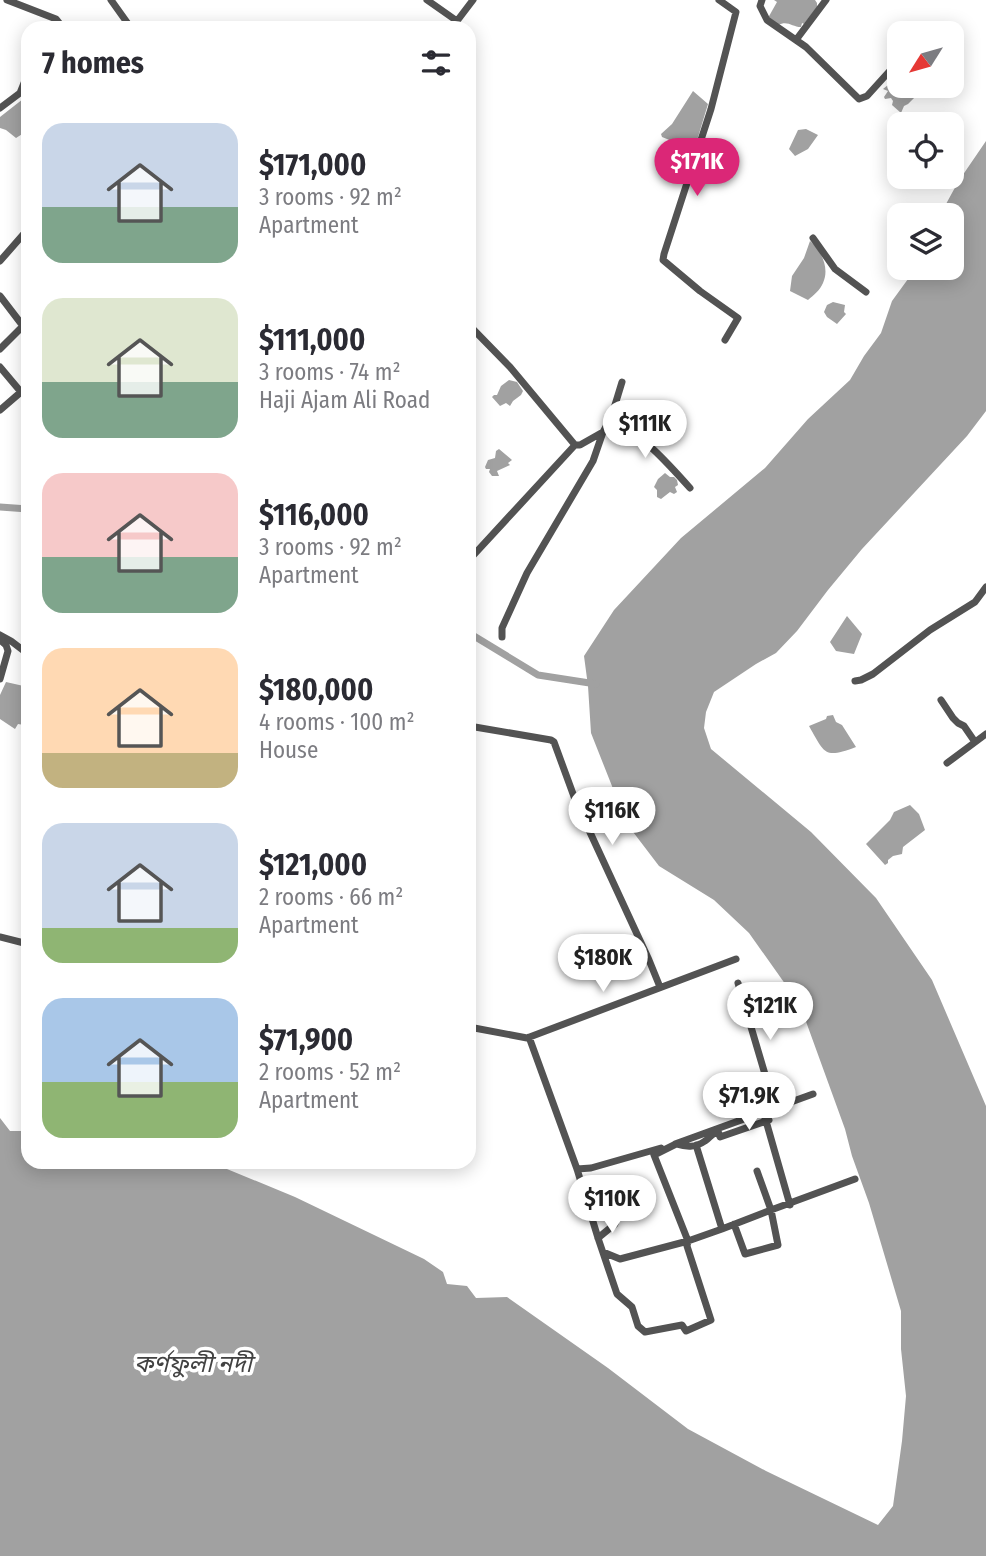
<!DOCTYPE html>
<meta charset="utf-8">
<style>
body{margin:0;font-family:"Fira Sans Condensed","Noto Sans Bengali",sans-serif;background:#f7f7f7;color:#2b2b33;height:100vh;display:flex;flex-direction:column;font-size:26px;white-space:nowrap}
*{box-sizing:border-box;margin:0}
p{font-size:23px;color:#7c7c81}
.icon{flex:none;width:38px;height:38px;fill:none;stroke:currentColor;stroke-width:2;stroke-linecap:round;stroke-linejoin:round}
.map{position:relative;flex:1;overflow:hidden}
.drawer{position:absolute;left:21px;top:21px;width:455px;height:1148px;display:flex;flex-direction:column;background:#fff;border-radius:21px;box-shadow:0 4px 18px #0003}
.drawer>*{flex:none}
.needle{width:46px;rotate:233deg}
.controls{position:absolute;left:887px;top:21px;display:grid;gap:14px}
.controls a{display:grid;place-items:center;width:77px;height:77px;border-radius:14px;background:#fff;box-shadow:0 4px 18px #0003;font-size:35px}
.price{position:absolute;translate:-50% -60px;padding:0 16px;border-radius:24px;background:#fff;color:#222;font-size:23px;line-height:46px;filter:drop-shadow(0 2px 4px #0008)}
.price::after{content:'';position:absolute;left:50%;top:42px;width:21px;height:16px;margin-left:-10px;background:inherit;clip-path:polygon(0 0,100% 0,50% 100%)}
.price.on{background:#db2777;color:#fff}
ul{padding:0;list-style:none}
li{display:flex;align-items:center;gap:21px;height:175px;padding:0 21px}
li span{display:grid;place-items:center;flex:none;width:196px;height:140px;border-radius:21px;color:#555}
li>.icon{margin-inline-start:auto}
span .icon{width:84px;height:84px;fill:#fffc;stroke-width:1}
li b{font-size:30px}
h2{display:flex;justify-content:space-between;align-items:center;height:84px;padding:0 21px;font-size:30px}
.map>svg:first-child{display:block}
.water{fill:#a1a1a1}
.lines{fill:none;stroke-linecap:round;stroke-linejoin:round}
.canal{stroke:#a1a1a1;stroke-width:7}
.minor{stroke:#535353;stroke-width:7}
.labels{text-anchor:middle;stroke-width:7;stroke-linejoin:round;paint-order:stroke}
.water-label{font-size:24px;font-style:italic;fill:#424242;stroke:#fff}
</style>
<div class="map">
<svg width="986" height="1556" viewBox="0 0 986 1556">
<rect width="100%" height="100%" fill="#fff"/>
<path class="water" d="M774,0h41l2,3v4l-13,17 -2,-1 -1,4c-9,0 -13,-7 -23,-2l-10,-7 9,-16z
M899,71l1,15h22l-5,2 -2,4 2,3 -9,9 -4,2 -3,7 -9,-8 1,-4 -2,-3 -6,1 -1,-2 4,-6 -5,-2 5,-4 6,4 3,-3 -4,-13z
M693,91l15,13 -13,43 -2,-1 -6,7h-4l-11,-12 -10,-4 -1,-3 11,-10z
M28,98l-1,33 -11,7 -10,-8 -6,-2v-11l23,-18z
M806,129l12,6 -10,14 -13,7 -6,-7 9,-19z
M986,141v270l-19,25 -105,113 -34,41 -31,41 -21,22 -20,11 -42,28 -8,20 -2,16 7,21 100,83 65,66 56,82 54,126v450h-986v-438l10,13h18v31h182l85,35 129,62 19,13 4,12 20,2 9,12 31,-1 101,71 80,61 78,42 112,54 15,-19 9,-65 4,-45 -5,-47v-38l-32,-108 -17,-47 -7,-27 -45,-124 -51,-72 -35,-33 -55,-34 -32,-42 -36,-91 -3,-47 -4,-30 30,-46 67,-72 84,-70 43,-49 42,-39 14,-24 17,-23 11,-32 24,-33h36v-53h-12l18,-33z
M810,241c11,9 20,27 13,42 -3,7 -9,12 -15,17l-18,-9 2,-15 12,-18z
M833,302l12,3 -1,7 2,2 -9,10 -10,-7 -3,-5 3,-7z
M509,380l8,2 6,9 -2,4 -8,6 -3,5 -4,-3 -6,3 -8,-9 2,-2h3l4,-9z
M499,449l13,11 -4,3 2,2 -13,6 2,5h-7l-3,-4 1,-3h-4l-1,-2 3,-7 7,-2 1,-7z
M665,473l5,4h4l3,3 1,5 -3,2 2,5 -3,2 -4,-2 -9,7 -4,-2v-7l-3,-3 4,-8z
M847,616l15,18 -8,20 -18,-3 -6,-9z
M6,682l22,5v27l-4,11 -6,-1 -3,5 -15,-10v-24z
M833,715l3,7 6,3 14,22c-32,12 -31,7 -47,-21l17,-7 1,-3z
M910,805l9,9 6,16 -22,17 -1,7 -9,2 -5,4v3l-3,2 -19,-21 24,-24 4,-8z"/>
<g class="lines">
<path class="canal" d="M0,507l28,2
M469,633l69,42 58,9"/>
<path class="minor" d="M7,0l49,19 7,9
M111,0l20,28
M427,0l30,21 16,-21
M719,0l17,12 -25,97 -47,145 -1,6 37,31 38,27 -13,22
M762,0l-2,6 7,14 39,27 53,52 8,-3 29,-32
M796,40l30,-40
M0,108l20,-15 8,-20
M813,238l22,31 31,23
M0,261l28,-32
M0,296l23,30 -23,23
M469,325l41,42 65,78
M0,367l21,25 -21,18
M611,418c33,19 54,42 79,70
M469,560l106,-115h5l23,-13
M0,635l11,6 17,13
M502,637v-9l25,-55 66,-112 10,-29 8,-14 11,-36
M0,640l6,5 2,6 -8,28
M855,681l6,-1 12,-6 57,-44 45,-28 11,-15
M941,700l12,18 5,5 6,3 11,16
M469,726l82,14 3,2 22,60 73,158 11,27
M947,763l39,-29
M0,937l28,7
M738,983l37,125
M469,1027l58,11 209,-79
M529,1037l48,132 21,69 19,56 15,13 6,19 7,6 37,-7 4,6 25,-11 -24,-74 1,-5 -68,18 -17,-7
M769,1120l-3,1 24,84
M675,1144l138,-50
M696,1145l26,84 49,-19 7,35 -33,9 -11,-30
M577,1169l14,-1 70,-20
M757,1171l14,39 84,-31
M588,1204l19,-3 4,2 5,17 -1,4 -17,14
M722,1229l-34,12 -34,-86 22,-11c10,3 19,4 29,-3 5,-3 6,-7 13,-10l2,6 46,-16 -3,-9"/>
</g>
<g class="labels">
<g class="water-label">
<text x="193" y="1372">কর্ণফুলী নদী</text>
</g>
</g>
</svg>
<div class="controls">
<a><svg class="needle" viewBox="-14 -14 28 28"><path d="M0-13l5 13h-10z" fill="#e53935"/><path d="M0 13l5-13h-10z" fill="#7c7c81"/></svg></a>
<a><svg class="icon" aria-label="locate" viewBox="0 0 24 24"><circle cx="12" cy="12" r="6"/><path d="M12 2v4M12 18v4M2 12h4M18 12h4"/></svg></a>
<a><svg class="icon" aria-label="layers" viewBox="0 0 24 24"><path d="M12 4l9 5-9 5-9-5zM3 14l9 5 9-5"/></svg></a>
</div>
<b class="price on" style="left:697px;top:198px">$171K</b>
<b class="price" style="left:645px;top:460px">$111K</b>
<b class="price" style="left:612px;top:847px">$116K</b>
<b class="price" style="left:603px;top:994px">$180K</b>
<b class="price" style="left:770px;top:1042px">$121K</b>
<b class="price" style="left:749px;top:1132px">$71.9K</b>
<b class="price" style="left:612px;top:1235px">$110K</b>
<section class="drawer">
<h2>7 homes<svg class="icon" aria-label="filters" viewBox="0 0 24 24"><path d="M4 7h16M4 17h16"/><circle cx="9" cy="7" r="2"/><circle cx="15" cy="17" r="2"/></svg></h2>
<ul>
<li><span style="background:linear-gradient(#c9d6e8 60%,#7fa58c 0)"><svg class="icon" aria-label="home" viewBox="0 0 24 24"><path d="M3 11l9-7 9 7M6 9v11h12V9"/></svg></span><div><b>$171,000</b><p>3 rooms · 92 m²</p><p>Apartment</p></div></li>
<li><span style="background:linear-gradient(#dfe7d0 60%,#7fa58c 0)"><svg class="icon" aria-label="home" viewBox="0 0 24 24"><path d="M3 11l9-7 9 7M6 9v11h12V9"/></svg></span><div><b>$111,000</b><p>3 rooms · 74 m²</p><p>Haji Ajam Ali Road</p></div></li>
<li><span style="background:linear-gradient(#f6c9c9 60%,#7fa58c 0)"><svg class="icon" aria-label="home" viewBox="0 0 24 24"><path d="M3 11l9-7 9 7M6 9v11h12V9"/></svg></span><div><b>$116,000</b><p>3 rooms · 92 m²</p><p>Apartment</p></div></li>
<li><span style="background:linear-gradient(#ffd9b3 75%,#c2b280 0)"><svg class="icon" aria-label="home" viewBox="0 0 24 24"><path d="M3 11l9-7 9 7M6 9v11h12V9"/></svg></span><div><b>$180,000</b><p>4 rooms · 100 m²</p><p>House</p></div></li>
<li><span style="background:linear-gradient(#c9d6e8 75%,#8fb573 0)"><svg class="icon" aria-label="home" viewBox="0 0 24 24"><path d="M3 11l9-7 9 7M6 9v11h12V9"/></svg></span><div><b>$121,000</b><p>2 rooms · 66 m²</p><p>Apartment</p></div></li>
<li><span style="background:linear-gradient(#a9c7e8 60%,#8fb573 0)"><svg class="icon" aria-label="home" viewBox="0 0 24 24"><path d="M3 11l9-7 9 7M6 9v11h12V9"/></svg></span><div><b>$71,900</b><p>2 rooms · 52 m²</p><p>Apartment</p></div></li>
</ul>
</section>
</div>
